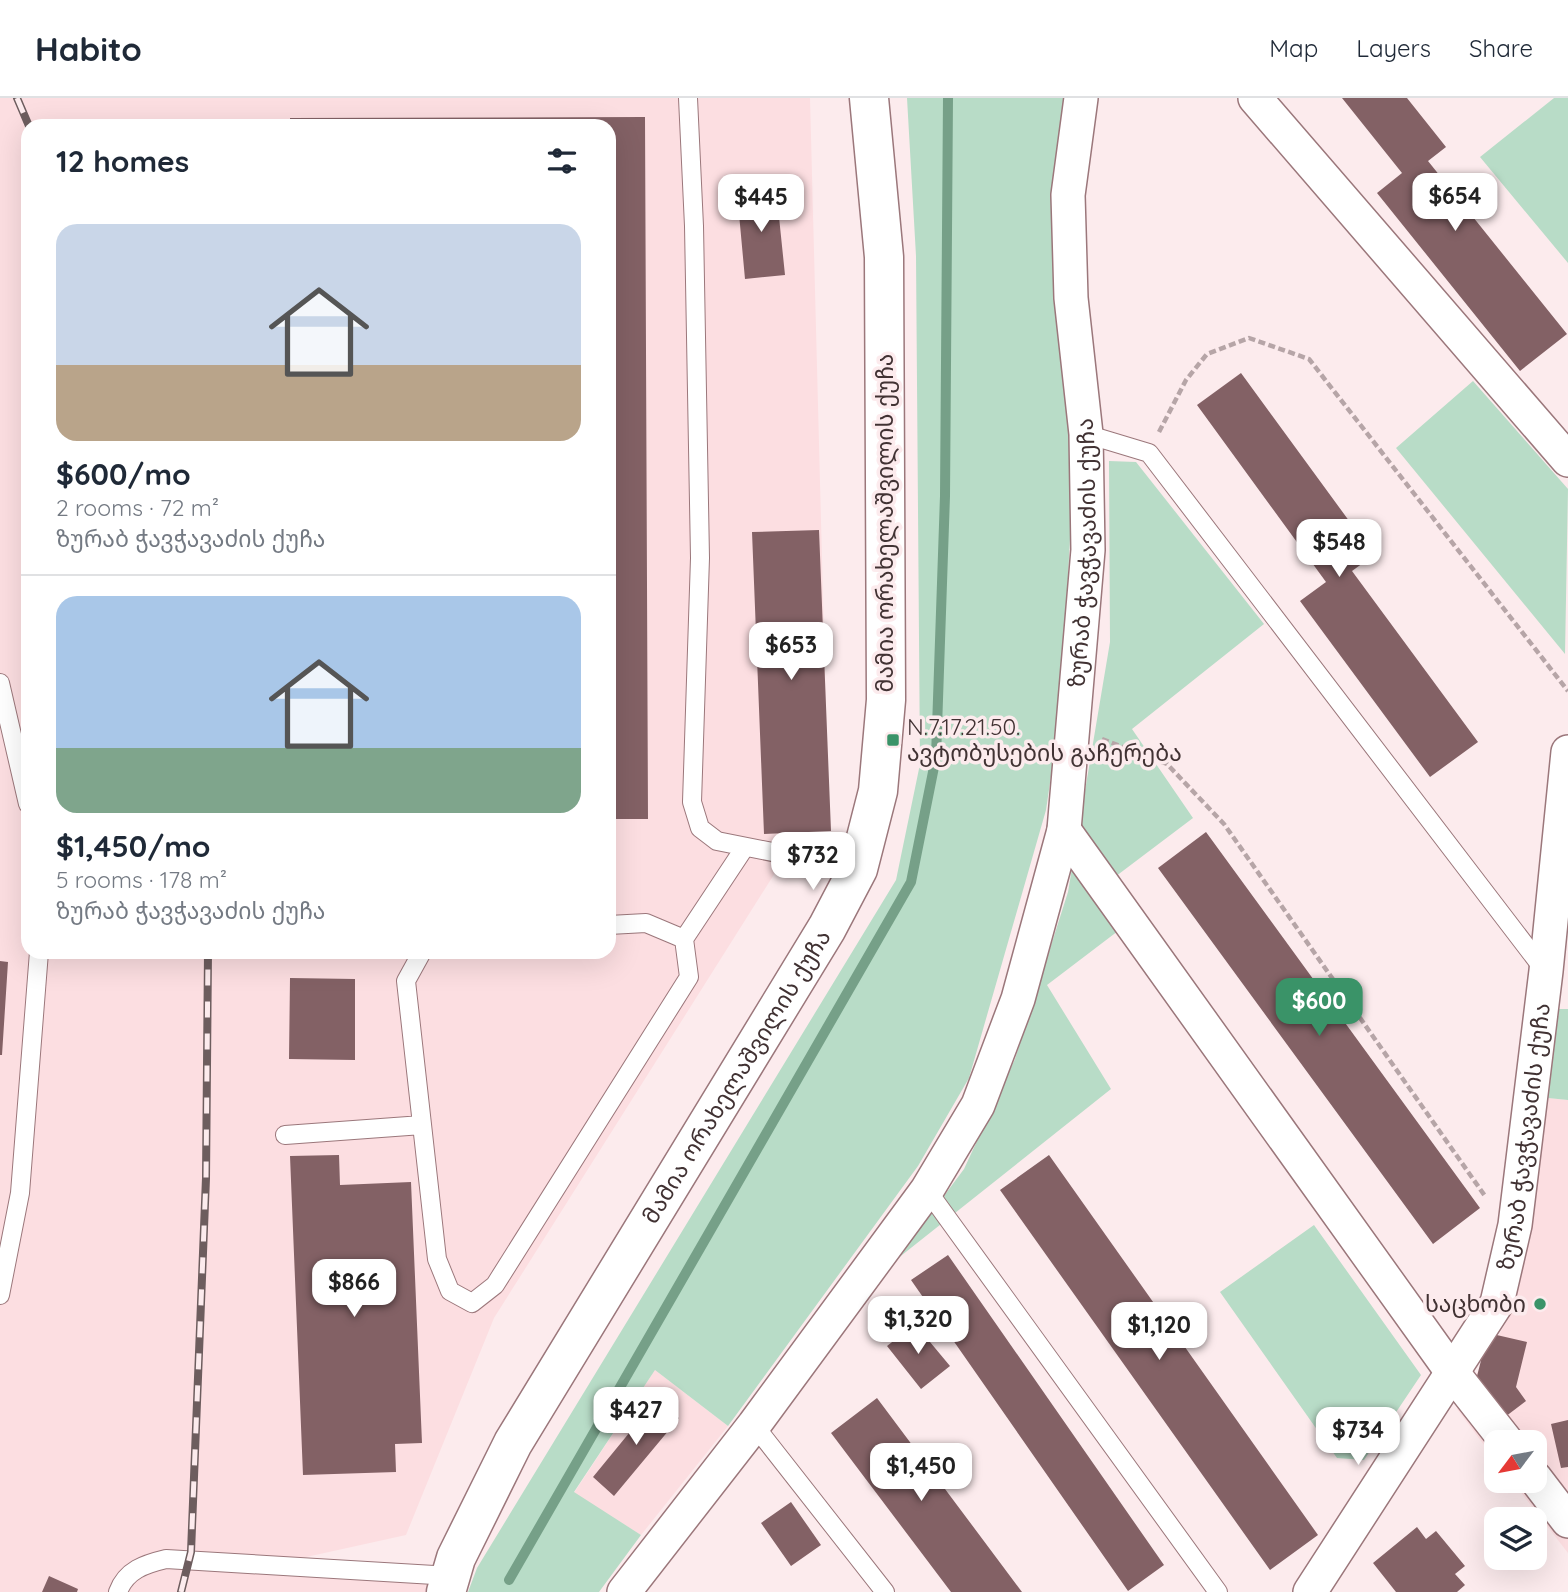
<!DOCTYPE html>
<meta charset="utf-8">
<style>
body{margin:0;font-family:Quicksand,"Noto Sans Georgian",sans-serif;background:#f6f6f7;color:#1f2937;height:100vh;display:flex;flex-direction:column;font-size:26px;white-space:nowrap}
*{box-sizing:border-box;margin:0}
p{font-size:23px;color:#747a83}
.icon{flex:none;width:38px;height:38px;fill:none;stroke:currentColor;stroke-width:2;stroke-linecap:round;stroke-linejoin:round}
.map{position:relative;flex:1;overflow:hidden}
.details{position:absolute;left:21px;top:21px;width:595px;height:840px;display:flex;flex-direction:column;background:#fff;border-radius:21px;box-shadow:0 7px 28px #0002}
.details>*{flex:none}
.needle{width:46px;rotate:238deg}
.fabs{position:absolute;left:1484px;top:1332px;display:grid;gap:14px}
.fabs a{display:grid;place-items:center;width:63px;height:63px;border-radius:14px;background:#fff;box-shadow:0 7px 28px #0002;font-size:35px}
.price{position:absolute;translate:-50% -60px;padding:0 16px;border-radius:14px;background:#fff;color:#222;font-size:23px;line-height:46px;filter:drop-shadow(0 2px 4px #0008)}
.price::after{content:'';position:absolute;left:50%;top:42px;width:21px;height:16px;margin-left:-10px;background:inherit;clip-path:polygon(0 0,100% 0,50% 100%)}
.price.active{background:#3a9368;color:#fff}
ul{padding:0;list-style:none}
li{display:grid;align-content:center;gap:14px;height:371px;padding:0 35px}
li+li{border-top:2px solid #e0e1e3}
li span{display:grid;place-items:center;height:217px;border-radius:21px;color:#555}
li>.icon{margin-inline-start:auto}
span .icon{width:126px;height:126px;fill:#fffc;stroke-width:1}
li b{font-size:30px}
h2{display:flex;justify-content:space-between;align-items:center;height:84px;padding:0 35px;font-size:30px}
header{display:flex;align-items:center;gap:42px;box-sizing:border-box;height:98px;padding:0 35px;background:#fff;border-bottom:2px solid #e0e1e3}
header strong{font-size:33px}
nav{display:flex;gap:38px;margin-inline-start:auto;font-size:24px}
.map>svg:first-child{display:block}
.built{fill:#fcdee1;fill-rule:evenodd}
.green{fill:#b8dcc7}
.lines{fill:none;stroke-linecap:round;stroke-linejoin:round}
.stream{stroke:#76a088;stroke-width:10}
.building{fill:#836165}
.lane-casing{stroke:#9b777b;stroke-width:20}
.street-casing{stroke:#9b777b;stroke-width:36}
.secondary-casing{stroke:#9b777b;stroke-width:41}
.path{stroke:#b6a5a7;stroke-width:4.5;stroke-dasharray:7 3.5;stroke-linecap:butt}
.lane{stroke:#fff;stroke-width:18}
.street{stroke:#fff;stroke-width:33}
.secondary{stroke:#fff;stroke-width:38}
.rail-casing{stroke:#6d5d5e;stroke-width:8}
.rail{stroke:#fcebed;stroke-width:5;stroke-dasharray:16;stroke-linecap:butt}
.poi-dot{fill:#3a9368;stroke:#fcebed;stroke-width:2.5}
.labels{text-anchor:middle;stroke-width:7;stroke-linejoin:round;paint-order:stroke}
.street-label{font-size:23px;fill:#413233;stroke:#fcebed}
.poi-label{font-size:23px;fill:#413233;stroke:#fcebed;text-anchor:start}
</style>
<header>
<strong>Habito</strong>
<nav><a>Map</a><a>Layers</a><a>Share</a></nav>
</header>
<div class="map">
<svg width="1568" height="1494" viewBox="0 0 1568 1494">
<rect width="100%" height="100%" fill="#fcebed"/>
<path class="built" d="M0,0h810l18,691 -334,529 -88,217 -136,30 181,11 -5,16h-446zM28,28h581v826h-581z
M1548,1000l20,2v453l-56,-72 23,-1v-38h-39v19l-39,-52 56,-99 19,-80z
M655,1272l73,56 -87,109 -67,-42z"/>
<path class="green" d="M907,0h158l-12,79 2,105 15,128v129l-9,169 -15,102 -77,268 -51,88 -190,260 -73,-56 -81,122 67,43 -42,57h-131l9,-24 419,-688 24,-116 -4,-508z
M1554,0h14v165l-88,-106z
M1473,283l95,108 -3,165 -169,-206z
M1109,363l27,1 128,162 -132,105 61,89 -102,77 27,36 -71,54 64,104 -214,170 67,-90 51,-110 53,-167 42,-250z
M1559,911h9v91l-20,-2z
M1314,1127l107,150 -57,85 -27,-2 -117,-166z"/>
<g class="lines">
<path class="stream" d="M509,1482l402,-698 25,-125 9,-261 3,-398"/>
</g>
<path class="building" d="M1342,0h65l39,49 -18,14 139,173 -47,37 -143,-178 25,-20z
M645,19l3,702h-39v-693h-319v-8z
M776,90l9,87 -40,4 -8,-87z
M1241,275l133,182 -22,16 126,171 -48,35 -130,-176 26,-19 -129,-177z
M819,432l12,301 -67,3 -12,-302z
M1206,734l274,376 -47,36 -275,-376z
M0,863l8,1 -6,93h-2z
M290,880l65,1v81l-66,-1z
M339,1057l1,30 71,-3 11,261 -27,1 1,28 -93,3 -13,-319z
M1049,1057l269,380 -48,35 -270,-380z
M948,1157l216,310 -36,26 -217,-311z
M915,1226l35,42 -29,23 -34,-43z
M1488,1235l39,9 -11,45 10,14 -25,19 -26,-36z
M877,1300l145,194h-71l-120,-159z
M657,1301l22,19 -65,78 -21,-19z
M1568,1322v47l-7,1 -10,-44z
M791,1404l30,43 -30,21 -30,-43z
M1417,1429l9,12 10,-8 29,35 -10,8 10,11 -8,7h-61l-23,-29z
M49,1478l29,13 -1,3h-35z"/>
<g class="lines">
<defs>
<path id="lane" d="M688,0l6,128 6,332 -8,244 8,26 17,13 141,28
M1086,336l63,19 396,518
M0,585l28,121
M684,841l61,-92
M422,854l-16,29 31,278 13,32 22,12 23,-18 194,-308 -5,-38 -38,-16 -37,2
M285,1037l137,-10
M927,1092l291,402
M0,1197l20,-102 19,-241
M754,1327l131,167
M118,1494c8,-22 27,-28 48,-33l285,17"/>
<g id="street">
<path d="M1255,0l313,362"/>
<path d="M1064,732l388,542 55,70"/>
<path d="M1535,1380l33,43"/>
<path id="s1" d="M624,1494l130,-167 173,-235 51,-85 40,-106 46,-169 24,-280 -2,-116 -15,-136 -3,-103 13,-97"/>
<path id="s2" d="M1310,1494l187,-289 18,-78 31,-254 22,-219"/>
</g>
<g id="secondary">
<path id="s3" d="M446,1494l10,-34 57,-115 314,-515 31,-59 20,-78 8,-91 -2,-443 -15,-159"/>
</g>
</defs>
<use href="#lane" class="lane-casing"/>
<use href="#street" class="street-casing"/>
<use href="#secondary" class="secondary-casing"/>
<path class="path" d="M1159,334l27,-52 21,-26 42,-16 60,21 259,332
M1102,641l65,25 57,60 261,372"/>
<use href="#lane" class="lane"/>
<use href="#street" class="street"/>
<use href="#secondary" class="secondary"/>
<defs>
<path id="rail" d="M17,0l12,28
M181,1494l10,-40 15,-374 2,-226"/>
</defs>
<use href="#rail" class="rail-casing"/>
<use href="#rail" class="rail"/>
</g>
<g class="poi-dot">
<rect x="886" y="635" width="14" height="14" rx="3.5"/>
<circle cx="1540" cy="1206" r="7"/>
</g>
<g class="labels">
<g class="street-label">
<text transform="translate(885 425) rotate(-90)" y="8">მამია ორახელაშვილის ქუჩა</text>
<text dy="8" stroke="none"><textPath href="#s1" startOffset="1169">ზურაბ ჭავჭავაძის ქუჩა</textPath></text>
<text dy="8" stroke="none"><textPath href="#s3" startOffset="593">მამია ორახელაშვილის ქუჩა</textPath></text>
<text dy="8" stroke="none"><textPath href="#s2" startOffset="513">ზურაბ ჭავჭავაძის ქუჩა</textPath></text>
</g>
<g class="poi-label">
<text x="907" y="637">N.7.17.21.50.<tspan x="907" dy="26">ავტობუსების გაჩერება</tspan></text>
<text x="1526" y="1214" text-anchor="end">საცხობი</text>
</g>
</g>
</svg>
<div class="fabs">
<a><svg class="needle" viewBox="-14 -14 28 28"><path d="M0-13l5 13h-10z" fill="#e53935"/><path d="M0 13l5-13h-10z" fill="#747a83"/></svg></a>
<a><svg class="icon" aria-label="layers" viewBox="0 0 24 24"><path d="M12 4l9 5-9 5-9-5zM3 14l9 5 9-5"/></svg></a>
</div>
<b class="price" style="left:1455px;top:135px">$654</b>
<b class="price" style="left:761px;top:136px">$445</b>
<b class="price" style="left:1339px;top:481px">$548</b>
<b class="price" style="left:791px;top:584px">$653</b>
<b class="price" style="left:813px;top:794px">$732</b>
<b class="price active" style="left:1319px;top:940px">$600</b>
<b class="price" style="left:354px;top:1221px">$866</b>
<b class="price" style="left:918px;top:1258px">$1,320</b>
<b class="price" style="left:1159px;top:1264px">$1,120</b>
<b class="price" style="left:636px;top:1349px">$427</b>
<b class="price" style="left:1358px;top:1369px">$734</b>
<b class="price" style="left:921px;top:1405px">$1,450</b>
<section class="details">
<h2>12 homes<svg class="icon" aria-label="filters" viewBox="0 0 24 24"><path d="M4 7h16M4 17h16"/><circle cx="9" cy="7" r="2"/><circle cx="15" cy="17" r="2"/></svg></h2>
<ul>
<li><span style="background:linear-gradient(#c9d6e8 65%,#b9a48a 0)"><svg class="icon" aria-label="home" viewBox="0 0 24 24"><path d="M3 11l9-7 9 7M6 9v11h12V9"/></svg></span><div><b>$600/mo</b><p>2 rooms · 72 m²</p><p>ზურაბ ჭავჭავაძის ქუჩა</p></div></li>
<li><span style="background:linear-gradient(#a9c7e8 70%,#7fa58c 0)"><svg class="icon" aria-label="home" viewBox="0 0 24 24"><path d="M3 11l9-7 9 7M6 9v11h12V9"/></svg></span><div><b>$1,450/mo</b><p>5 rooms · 178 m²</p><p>ზურაბ ჭავჭავაძის ქუჩა</p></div></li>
</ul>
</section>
</div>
